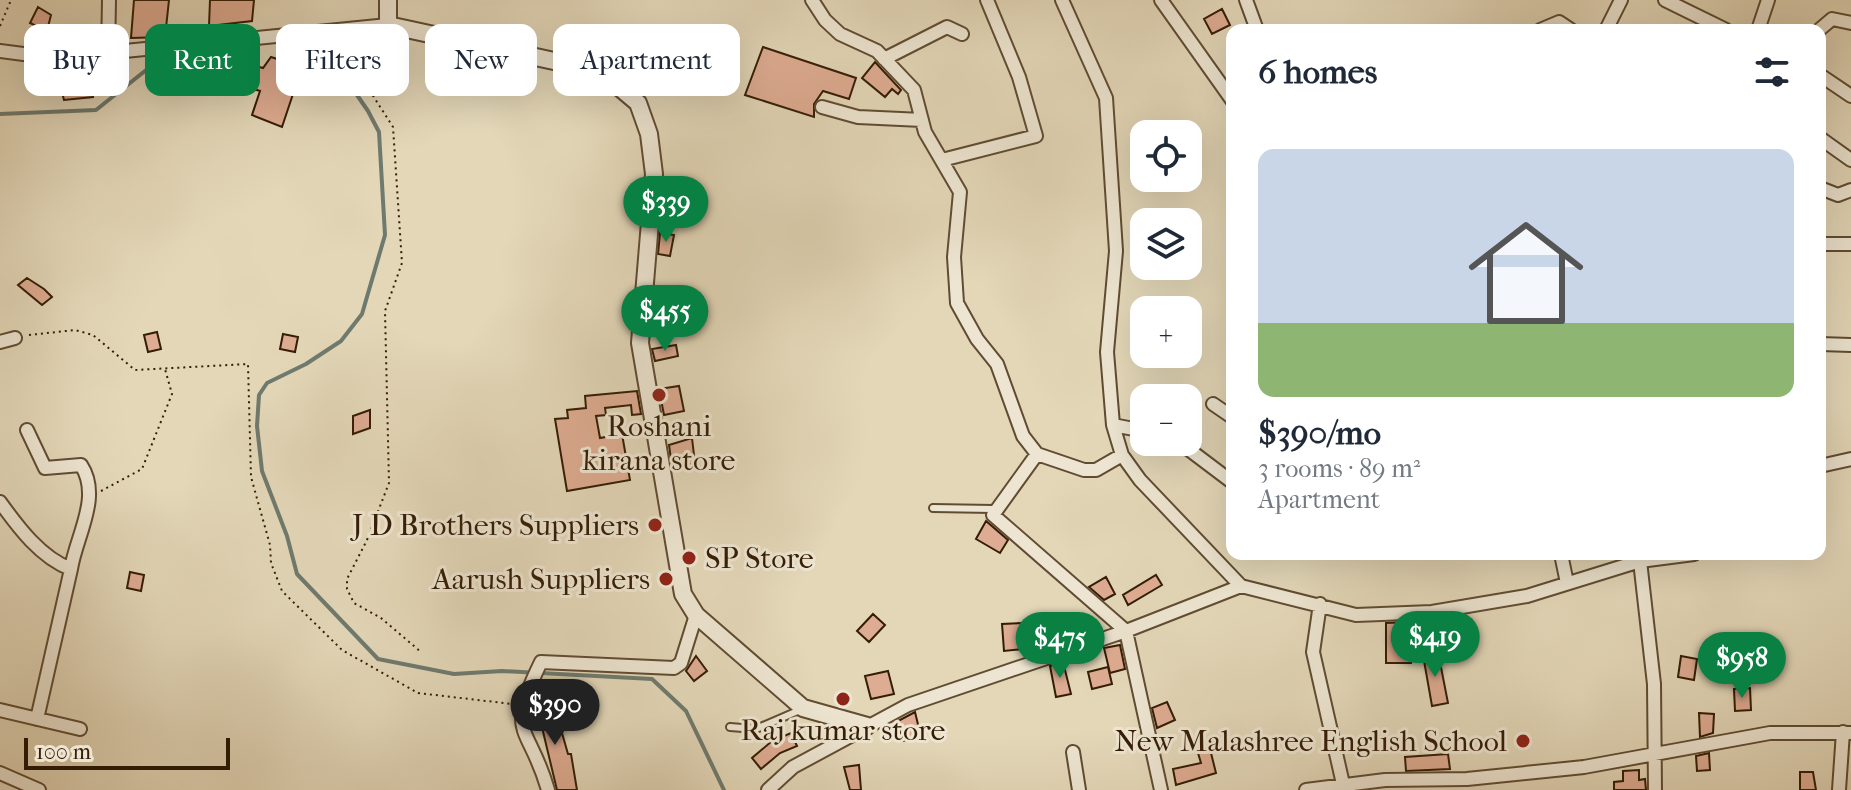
<!DOCTYPE html>
<meta charset="utf-8">
<style>
body{margin:0;font-family:"IM FELL French Canon",serif;background:#f2f2f3;color:#1f2937;height:100vh;display:flex;flex-direction:column;font-size:30px;white-space:nowrap}
*{box-sizing:border-box;margin:0}
p{font-size:26px;color:#747a83}
.icon{flex:none;width:44px;height:44px;fill:none;stroke:currentColor;stroke-width:2;stroke-linecap:round;stroke-linejoin:round}
.map{position:relative;flex:1;overflow:hidden}
.details{position:absolute;left:1226px;top:24px;width:600px;height:536px;display:flex;flex-direction:column;background:#fff;border-radius:16px;box-shadow:0 8px 32px #0002}
.details>*{flex:none}
.top-card{position:absolute;left:24px;top:24px;width:760px;height:72px;display:flex;gap:16px}
.tools{position:absolute;left:1130px;top:120px;display:grid;gap:16px}
.tools a{display:grid;place-items:center;width:72px;height:72px;border-radius:16px;background:#fff;box-shadow:0 8px 32px #0002;font-size:40px}
.scale{position:absolute;left:24px;bottom:20px;width:206px;box-sizing:border-box;padding-left:8px;border:4px solid #341d05;border-top:0;font-size:22px;line-height:28px;white-space:nowrap;color:#341d05;-webkit-text-stroke:6px #ede5d1;paint-order:stroke}
.price{position:absolute;translate:-50% -68px;padding:0 18px;border-radius:28px;background:#0b8043;color:#fff;font-size:26px;line-height:52px;filter:drop-shadow(0 2px 4px #0008)}
.price::after{content:'';position:absolute;left:50%;top:48px;width:24px;height:18px;margin-left:-12px;background:inherit;clip-path:polygon(0 0,100% 0,50% 100%)}
.price.on{background:#222;color:#fff}
ul{padding:0;list-style:none}
li{display:grid;align-content:center;gap:16px;height:424px;padding:0 32px}
li+li{border-top:2px solid #e0e1e3}
li span{display:grid;place-items:center;height:248px;border-radius:16px;color:#555}
li>.icon{margin-inline-start:auto}
span .icon{width:144px;height:144px;fill:#fffc;stroke-width:1}
li b{font-size:34px}
h2{display:flex;justify-content:space-between;align-items:center;height:96px;padding:0 32px;font-size:34px}
.chip{padding:0 28px;border-radius:16px;background:#fff;box-shadow:0 8px 32px #0002;font-size:28px;line-height:72px}
.chip.on{background:#0b8043;color:#fff}
.map>svg:first-child{display:block}
.lines{fill:none;stroke-linecap:round;stroke-linejoin:round}
.stream{stroke:#6f7a6e;stroke-width:4}
.building{fill:#deac92;stroke:#341d05;stroke-width:2}
.service-casing{stroke:#604c32;stroke-width:10}
.minor-casing{stroke:#604c32;stroke-width:16}
.tertiary-casing{stroke:#604c32;stroke-width:20}
.path{stroke:#341d05;stroke-width:2;stroke-dasharray:2 4;stroke-linecap:butt}
.service{stroke:#ede5d1;stroke-width:6}
.minor{stroke:#ede5d1;stroke-width:12}
.tertiary{stroke:#ede5d1;stroke-width:16}
.poi-dot{fill:#8f2418;stroke:#ede5d1;stroke-width:3}
.labels{text-anchor:middle;stroke-width:6;stroke-linejoin:round;paint-order:stroke}
.poi-label{font-size:30px;fill:#341d05;stroke:#ede5d1;text-anchor:end}
</style>
<div class="map">
<svg width="1851" height="790" viewBox="0 0 1851 790">
<rect width="100%" height="100%" fill="#e3d7b8"/>
<filter id="stains"><feTurbulence type="fractalNoise" baseFrequency=".0025" numOctaves="4"/><feColorMatrix values="0 0 0 0 .2 0 0 0 0 .09 0 0 0 0 .02 0 0 0 .5 -.17"/></filter>
<radialGradient id="worn" r=".72"><stop offset=".6" stop-color="#630" stop-opacity="0"/><stop offset="1" stop-color="#630" stop-opacity=".3"/></radialGradient>
<g class="lines">
<path class="stream" d="M273,42h7l49,30 28,23 11,16 11,21 6,103 -23,79 -21,27 -35,23 -39,19 -8,12 -2,31 5,45 25,65 10,38 81,85 76,15 48,-3 150,8 34,32 38,79
M0,114l96,-4 69,-55 80,-10"/>
</g>
<path class="building" d="M134,0h35l-4,37 -34,1z
M210,0h44l-2,21 -43,5z
M38,7l13,8 -4,16 -17,-8z
M1222,9l8,16 -18,9 -8,-15z
M386,36l22,5 -4,21 -22,-3z
M664,41l2,11 -24,3 -2,-11z
M763,47l93,31 -7,21 -26,-8 -9,13v13l-69,-22z
M271,57l31,10 -20,60 -30,-12 8,-24 -25,-8 6,-21 22,6z
M875,62l26,28 -3,4 -6,-5 -7,8 -23,-19z
M90,67l3,30 -29,3 -7,-27z
M660,233l14,2 -4,21 -12,-2z
M27,278l17,11 8,8 -10,8 -24,-20z
M157,332l4,17 -13,3 -4,-17z
M283,334l15,3 -3,15 -15,-3z
M676,345l2,11 -23,5 -3,-12z
M679,386l5,25 -20,4 -5,-26z
M637,391l4,23 -9,1 -1,-10 -26,3 1,7 -10,1 4,22 22,-4 8,46 -63,11 -12,-72 13,-1 -1,-8 19,-2 -1,-12z
M370,410v18l-17,6v-18z
M692,438l3,26 -23,3 -3,-22z
M986,521l22,19 -8,13 -24,-14z
M130,572l14,3 -3,16 -14,-3z
M1156,575l6,10 -34,20 -5,-10z
M1106,577l9,17 -11,6 -15,-13z
M873,614l12,11 -16,17 -12,-11z
M1086,621l4,13 -15,5 -4,-13z
M1411,622v41h-25v-40z
M1022,623l2,26 -20,2 -2,-27z
M1120,645l5,24 -15,4 -6,-25z
M1438,652l10,51 -16,3 -9,-51z
M696,656l11,15 -13,10 -8,-10z
M1681,656l16,3 -3,21 -16,-3z
M1063,662l8,32 -15,3 -6,-31z
M1108,667l4,17 -20,5 -4,-17z
M888,671l6,23 -23,5 -6,-23z
M1750,688l1,22 -16,1 -1,-22z
M546,692l10,43 6,-2 6,21h3l6,36h-20l-17,-71 -7,2 4,-27z
M1167,702l8,18 -18,8 -5,-20z
M915,712l6,25 -19,4 -4,-20z
M1699,713l15,1 -1,19 -13,4z
M791,733l6,13 -17,7 -19,16 -9,-11 20,-17z
M1210,749l6,24 -40,12 -3,-16 28,-6 -3,-10z
M1709,753l1,17 -13,1 -1,-15z
M1448,754l2,15 -44,2 -1,-14z
M859,765l2,25h-11l-6,-23z
M1639,770v10l6,-1 1,11h-32v-8l9,-1v-10z
M1800,772h13l3,18h-16z"/>
<g class="lines">
<defs>
<path id="service" d="M933,508l60,1
M730,727l26,2 44,-19"/>
<path id="minor" d="M812,0l13,20 15,14 37,17 37,39 11,42 35,60 -6,65 3,46 20,36 20,25 26,72 14,18 47,16h12l26,-15
M1062,0l44,98 10,153 -9,101 6,73 9,30 18,25 101,106
M1161,0l71,100
M1246,0l11,30
M1665,0l61,30
M1540,30l19,-8 12,8
M1606,30l15,-30
M1758,30l10,-30
M1819,30l13,-11 19,4
M0,51l54,7 334,-33
M108,54l1,-54
M884,59l63,-32 15,7
M1820,75l31,21
M822,107l36,10 64,3
M1820,138l31,22
M942,160l94,-24 -17,-59 -32,-77
M1820,188l18,7 13,-5
M1820,244h31
M0,342l15,-4
M1820,344l31,1
M1213,404l19,13
M1113,425l31,6
M27,430l18,38 36,-3c21,32 -5,71 -10,104
M1179,442l53,40
M1037,454l-44,61 133,116 35,159
M1820,466l31,-7
M0,502c18,25 41,56 71,67l-34,150
M1561,554l6,29
M1640,561l14,123 1,106
M1320,604l-7,48 30,132
M0,710l80,19
M1073,752l6,38
M0,773l39,17
M548,790c-19,-67 -44,-53 -7,-128l133,6 7,-5 15,-48
M768,790l25,-23 115,-62 218,-74 115,-45 115,29 76,-3 95,-16 113,-35 54,-7
M1306,790l79,-10 82,-1 117,-12 186,-34h81
M1839,790l4,-58"/>
<path id="tertiary" d="M388,0v25l212,46 38,32 11,31 5,40 -14,169 43,251 13,21 107,93 64,18"/>
</defs>
<use href="#service" class="service-casing"/>
<use href="#minor" class="minor-casing"/>
<use href="#tertiary" class="tertiary-casing"/>
<path class="path" d="M0,26l11,-26
M384,38l-14,53 23,36 9,136 -17,48 4,172 -22,57 -20,39v10l7,14 27,15 40,34
M29,335l46,-5 18,5 42,35 113,-6 3,113 19,68 1,18 11,28 60,59 76,43 94,11
M101,491l41,-22 30,-75 -7,-25"/>
<use href="#service" class="service"/>
<use href="#minor" class="minor"/>
<use href="#tertiary" class="tertiary"/>
</g>
<g class="poi-dot">
<circle cx="659" cy="395" r="8"/>
<circle cx="655" cy="525" r="8"/>
<circle cx="689" cy="558" r="8"/>
<circle cx="666" cy="579" r="8"/>
<circle cx="843" cy="699" r="8"/>
<circle cx="1523" cy="741" r="8"/>
</g>
<g class="labels">
<g class="poi-label">
<text x="659" y="436" text-anchor="middle">Roshani<tspan x="659" dy="34">kirana store</tspan></text>
<text x="639" y="535">J D Brothers Suppliers</text>
<text x="705" y="568" text-anchor="start">SP Store</text>
<text x="650" y="589">Aarush Suppliers</text>
<text x="843" y="740" text-anchor="middle">Raj kumar store</text>
<text x="1507" y="751">New Malashree English School</text>
</g>
</g>
<rect width="100%" height="100%" filter="url(#stains)"/>
<rect width="100%" height="100%" fill="url(#worn)"/>
</svg>
<div class="tools">
<a><svg class="icon" aria-label="locate" viewBox="0 0 24 24"><circle cx="12" cy="12" r="6"/><path d="M12 2v4M12 18v4M2 12h4M18 12h4"/></svg></a>
<a><svg class="icon" aria-label="layers" viewBox="0 0 24 24"><path d="M12 4l9 5-9 5-9-5zM3 14l9 5 9-5"/></svg></a>
<a>+</a>
<a>−</a>
</div>
<div class="scale">100 m</div>
<b class="price" style="left:666px;top:244px">$339</b>
<b class="price" style="left:665px;top:353px">$455</b>
<b class="price" style="left:1435px;top:679px">$419</b>
<b class="price" style="left:1060px;top:680px">$475</b>
<b class="price" style="left:1742px;top:700px">$958</b>
<b class="price on" style="left:555px;top:747px">$390</b>
<div class="top-card">
<a class="chip">Buy</a>
<a class="chip on">Rent</a>
<a class="chip">Filters</a>
<a class="chip">New</a>
<a class="chip">Apartment</a>
</div>
<section class="details">
<h2>6 homes<svg class="icon" aria-label="filters" viewBox="0 0 24 24"><path d="M4 7h16M4 17h16"/><circle cx="9" cy="7" r="2"/><circle cx="15" cy="17" r="2"/></svg></h2>
<ul>
<li><span style="background:linear-gradient(#c9d6e8 70%,#8fb573 0)"><svg class="icon" aria-label="home" viewBox="0 0 24 24"><path d="M3 11l9-7 9 7M6 9v11h12V9"/></svg></span><div><b>$390/mo</b><p>3 rooms · 89 m²</p><p>Apartment</p></div></li>
</ul>
</section>
</div>
